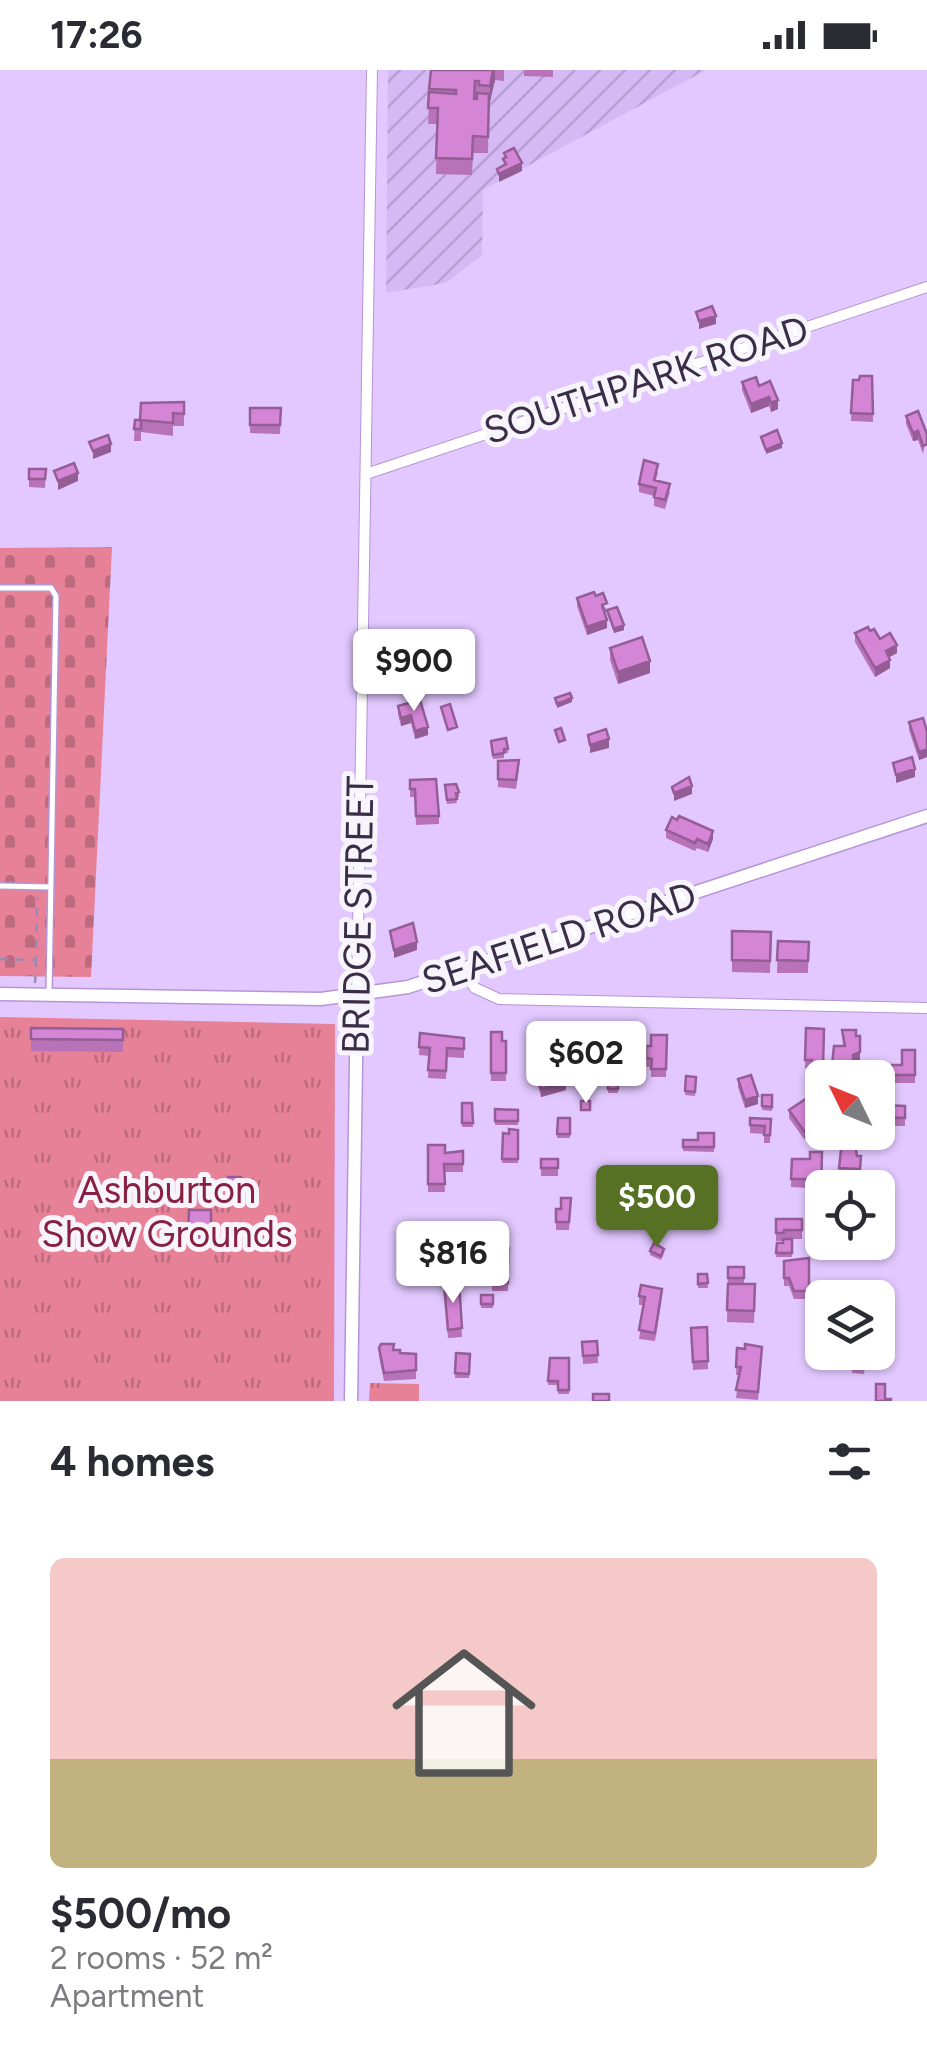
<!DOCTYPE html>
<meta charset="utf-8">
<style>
body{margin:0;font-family:Figtree,sans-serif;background:#f7f7f7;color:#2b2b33;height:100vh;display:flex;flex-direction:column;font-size:38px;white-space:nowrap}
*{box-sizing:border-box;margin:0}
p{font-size:32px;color:#7c7c81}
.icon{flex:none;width:55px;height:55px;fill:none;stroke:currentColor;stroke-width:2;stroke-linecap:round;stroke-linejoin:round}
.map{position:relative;height:1331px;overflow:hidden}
.details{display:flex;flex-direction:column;background:#fff;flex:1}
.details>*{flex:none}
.needle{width:65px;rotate:313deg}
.controls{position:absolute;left:805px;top:990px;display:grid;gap:20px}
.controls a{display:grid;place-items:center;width:90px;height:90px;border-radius:15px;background:#fff;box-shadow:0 2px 8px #0004;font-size:50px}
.price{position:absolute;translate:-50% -85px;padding:0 22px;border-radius:10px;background:#fff;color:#222;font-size:32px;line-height:65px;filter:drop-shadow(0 2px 5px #0008)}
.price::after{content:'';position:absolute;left:50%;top:60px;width:30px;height:22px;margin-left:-15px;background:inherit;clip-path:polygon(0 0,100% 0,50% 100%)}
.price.selected{background:#567124;color:#fff}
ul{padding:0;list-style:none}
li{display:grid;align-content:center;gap:20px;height:530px;padding:0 50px}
li span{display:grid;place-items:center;height:310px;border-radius:15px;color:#555}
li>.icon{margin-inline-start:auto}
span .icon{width:180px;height:180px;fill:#fffc;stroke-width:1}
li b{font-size:42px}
h2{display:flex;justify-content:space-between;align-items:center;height:120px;padding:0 50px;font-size:42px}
.status{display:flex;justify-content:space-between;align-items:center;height:70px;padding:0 50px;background:#fff;direction:ltr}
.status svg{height:28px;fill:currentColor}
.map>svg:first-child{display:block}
.industrial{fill:url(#industrial-furrows)}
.grass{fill:url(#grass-tufts)}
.cemetery{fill:url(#cemetery-stones)}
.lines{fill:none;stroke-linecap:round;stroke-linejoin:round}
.service-casing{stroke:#b595d6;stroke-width:8}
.minor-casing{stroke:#b595d6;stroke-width:12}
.tertiary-casing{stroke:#b595d6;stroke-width:15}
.path{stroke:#9e89b5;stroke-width:2.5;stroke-dasharray:8 8;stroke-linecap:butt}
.service{stroke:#fff;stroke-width:5}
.minor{stroke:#fff;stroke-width:10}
.tertiary{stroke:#fff;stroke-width:12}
.wall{fill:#b772b8}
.shaded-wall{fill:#955d96}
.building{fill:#d585d6;stroke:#955d96;stroke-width:2.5}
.labels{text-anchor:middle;stroke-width:10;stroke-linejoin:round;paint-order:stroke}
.street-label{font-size:38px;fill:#3a2d47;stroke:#f8f4fb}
.park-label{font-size:38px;fill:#872041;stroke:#f8f4fb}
</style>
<div class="status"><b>17:26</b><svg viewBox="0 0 49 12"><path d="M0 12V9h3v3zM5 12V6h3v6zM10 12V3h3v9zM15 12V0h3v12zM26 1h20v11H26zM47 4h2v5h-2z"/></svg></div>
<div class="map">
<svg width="927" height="1331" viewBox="0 0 927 1331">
<defs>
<pattern id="industrial-furrows" width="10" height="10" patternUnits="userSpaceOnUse" patternTransform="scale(2.5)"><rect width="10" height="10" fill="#d6b9f4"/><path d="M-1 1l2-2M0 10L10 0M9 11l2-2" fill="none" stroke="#b89fd3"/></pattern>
<pattern id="grass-tufts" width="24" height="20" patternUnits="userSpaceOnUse" patternTransform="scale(2.5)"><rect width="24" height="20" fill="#e78198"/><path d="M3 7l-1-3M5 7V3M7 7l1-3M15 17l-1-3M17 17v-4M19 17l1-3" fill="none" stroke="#bc6a7e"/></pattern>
<pattern id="cemetery-stones" width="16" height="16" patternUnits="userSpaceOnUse" patternTransform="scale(2.5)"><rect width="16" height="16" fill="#e78198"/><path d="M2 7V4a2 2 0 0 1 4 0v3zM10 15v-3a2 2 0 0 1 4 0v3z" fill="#bc6a7e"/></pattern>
</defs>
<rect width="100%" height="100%" fill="#e2c8ff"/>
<path class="industrial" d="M388,0h318l-223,120 -1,65 -36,28 -60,10z"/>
<path class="grass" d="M0,947l335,7 -1,377h-334z
M370,1313l49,1v17h-50z"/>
<path class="cemetery" d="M112,477l-21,430 -91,-1v-428z"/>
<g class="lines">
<defs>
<path id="service" d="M0,518h51l5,8 -7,396
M0,816l51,1"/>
<path id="minor" d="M366,404l561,-187
M463,901l12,17 24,11 428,9
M357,926l15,-926"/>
<path id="tertiary" d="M0,924l321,5 87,-12 519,-171
M351,1331l6,-405"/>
</defs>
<use href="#service" class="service-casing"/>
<use href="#minor" class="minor-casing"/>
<use href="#tertiary" class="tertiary-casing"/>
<path class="path" d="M0,889l36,1 1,-63
M35,913l1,-22"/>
<use href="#service" class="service"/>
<use href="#minor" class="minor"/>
<use href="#tertiary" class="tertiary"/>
</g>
<path class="wall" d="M431,0h73v11l-9,-1 -6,22 -1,51h-15l-1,22 -36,-1 1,-50h-9z
M524,0h29v7l-29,-1z
M872,306l1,46 -22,-1 2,-41h6z
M742,312l17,4 19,23 -7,3 -2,-6 -18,7 -9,-23z
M184,332v24h-11v10l-32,-4v9h-7l1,-21h5z
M250,338h31l-1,26 -30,-1z
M906,346l21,18 -4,20 -5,-14 -5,1 -7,-17z
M29,399h17l-1,19 -16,-1z
M658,402l-2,8 14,12 -5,17 -11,-3v-10l-15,-4v-8z
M596,526l11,14 17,20 -10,3 -7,-21h-2l2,16 -20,7 -10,-29v-8z
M870,561l27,22 -8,4 1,11 -15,9 -20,-35v-9z
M610,578l40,25 -32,11 -8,-24z
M398,636l30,21v8l-13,4 -4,-16 -10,3 -3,-12z
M909,652l18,9v26l-8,3 -10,-30z
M506,668l2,15h-4v5l-11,1 -2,-14z
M498,691l21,8 -3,20 -18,-2z
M410,710l29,36v8l-23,1 -1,-28h-5z
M445,715l14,7v5h-3l1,6 -10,1z
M666,760l47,9 -5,13 -11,-4 -2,3 -29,-13z
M732,861l39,1 -1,41 -38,-1z
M778,871l31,1 -1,31h-31z
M592,957l19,1 -1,41h-14l1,-12 -6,-1z
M31,958l92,1v23l-92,-1z
M806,958l18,1 -1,47 -12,-1v-7h-6z
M842,960l14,6 4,24 -7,3v15h-22l3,-32h9z
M491,962l11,9h4v40h-15z
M420,963l44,5v20l-17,-1 -1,22 -18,-1 1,-22 -10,-1z
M667,965l-1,42h-15v-10h-5v-21h5z
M536,977l20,23 10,20 -25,7 -4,-15v-8l3,-4 -4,-14z
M915,980v33h-23v-18h10z
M608,1003h10v20h-10z
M686,1006l10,1 -1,19 -10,-1z
M738,1009l20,25 -13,4 -7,-21z
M762,1025h10v16l-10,-1z
M822,1032v10l-9,6 3,13 -12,8 -15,-21v-8z
M462,1033h10l1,24h-11z
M881,1035l24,1v20h-25z
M495,1039l23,1v15h-23z
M558,1048h12v20h-13z
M750,1048l21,1 -1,24h-6v-9l-14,-1z
M518,1060v33h-16l1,-30 6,1z
M714,1063v19l-31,-1v-11h15z
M428,1075l17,8 18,-2v21h-19l1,20h-17z
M822,1082l-1,57 -14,-1 1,-20 -17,-1 1,-28h18z
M857,1086h4l-1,21h-21v-9z
M541,1089h17v17h-17z
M228,1107h13v24h-14z
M571,1128l-2,32h-13v-21h5z
M189,1140h22v37h-23z
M776,1149h26v20h-18h8v18h-16l1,-14h6v-2h-7z
M493,1177l16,1 -1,43h-16z
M650,1181l14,2 -3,7 -11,-5z
M809,1188v41h-15l-5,-13h-5v-25z
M728,1197h16v17h11l-1,39 -27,-1z
M698,1204h9l1,14h-10z
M459,1212l3,55 -14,1 -4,-54z
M481,1225h12v13h-12z
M639,1226l23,1 -7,44 -16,-2 5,-34h-5z
M707,1257l1,42 -15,1 -2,-42z
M597,1271l1,22 -15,1 -1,-22z
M379,1278l14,2 7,3 16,1v25l-32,2 -5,-25z
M737,1278l25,8 -4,44 -22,-2 3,-23h-3z
M456,1283l14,1 -1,24h-14z
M550,1288h19v36h-11v-9h-10z
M853,1289l12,1 -1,14 -12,-1z"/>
<path class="shaded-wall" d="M493,0h2v10l-5,22v-16z
M522,93v8l-23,11v-8z
M716,246v8l-17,5v-8z
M769,327v9l-18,7v-9z
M778,330v9l-7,3v-9z
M918,361v9l-5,1v-8z
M782,373v5l-16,6v-4z
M111,374v8l-18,7v-8z
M78,403v8l-20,9v-9z
M607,550v8l-20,7v-8z
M624,555v5l-10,3v-4z
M897,575v8l-11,6v-8z
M890,590v8l-15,9v-9z
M650,591v12l-32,11v-12z
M572,628v4l-15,6v-4z
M411,645v8l-10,3v-8z
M428,657v8l-13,4v-8z
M609,669v9l-19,5v-8z
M927,679v8l-8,3v-8z
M915,699v8l-19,6v-8z
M692,716v8l-18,7v-8z
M713,761v8l-5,13v-8z
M417,872v8l-23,8v-8z
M860,982v8l-7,3v-8z
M566,1012v8l-25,7v-8z
M758,1026v8l-13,4v-8z
M822,1033v9l-13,8v-8z
M816,1052v9l-12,8v-8z"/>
<path class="building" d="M431,0h62l-3,16 -11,-1v-4h-4l-1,18h3v-6l12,1 -1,43 -15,-1 -1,23 -36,-1 2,-50h-10l1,-16 27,2v-4l-27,-1z
M514,78l8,15 -23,11 -2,-5 9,-5 -3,-5 3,-2 -2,-4z
M712,236l4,10 -17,5 -3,-9z
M860,306h12l1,38 -22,-1 2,-33h6z
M756,307l3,9 11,-5 8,19 -7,3 -2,-6 -18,7 -9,-22z
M184,332v12l-11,-1v10l-32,-3v9h-7l1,-9h5l1,-17z
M250,338h31l-1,17h-30z
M918,341l9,23v10l-4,2 -5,-15 -5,2 -7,-17z
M777,360l5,13 -16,7 -5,-13z
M108,365l3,9 -18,7 -4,-9z
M644,390l14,4 -4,16 16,4 -5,16 -11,-3 2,-9 -17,-4z
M74,393l4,10 -20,8 -4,-10z
M29,399h17l-1,10h-16z
M594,522l2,4 7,-3 4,10 -5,2 5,15 -20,7 -10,-29z
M617,537l7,18 -10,4 -7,-19z
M868,557l2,4 4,-2 6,10 10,-6 7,12 -11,6 4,9 -15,8 -20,-35z
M642,567l8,24 -32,11 -8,-24z
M570,623l2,5 -15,6 -2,-6z
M420,630l8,27 -13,4 -4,-16 -10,3 -3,-12z
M450,634l7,23 -9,3 -7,-23z
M923,648l4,13v18l-8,3 -10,-30z
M561,658l4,12 -6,2 -4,-12z
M606,659l3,10 -19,6 -2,-10z
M506,668l2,11h-4v4l-11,2 -2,-14z
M912,687l3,12 -19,6 -3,-12z
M519,690l-3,20 -18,-1v-18z
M689,707l3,9 -18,7 -2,-6z
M436,709l3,37h-23l-1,-27h-5v-9z
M456,714l3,8 -3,1 1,6 -10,1 -2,-15z
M679,746l34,15 -5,13 -11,-5 -2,4 -29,-13 6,-13 5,3z
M413,853l4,19 -23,8 -4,-19z
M732,861l39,1 -1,29 -38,-1z
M778,871l31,1 -1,19 -31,-1z
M592,957l19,1 -1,33h-14l1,-13h-6z
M31,958l92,1v11l-92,-1z
M806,958l18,1 -1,39 -12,-1 1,-7h-7z
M842,960h14v6h4v16l-7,3v15h-7v4h-15l3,-28h11z
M491,962h11v9h4v32h-15z
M420,963l44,5v11l-17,-1 -1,23 -18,-1 2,-22 -11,-1z
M651,965h16l-1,34h-15l1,-10 -6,-1v-12h5z
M549,974l7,26 6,-1 4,13 -25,7 -4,-15 4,-6 -5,-21z
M902,980h13v25h-23v-10h10z
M608,1003h10v16h-10z
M751,1005l7,21 -13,4 -7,-21z
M686,1006l10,1 -1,15 -10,-1z
M816,1022l6,11 -13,9 7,10 -12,9 -15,-21z
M762,1025h10v12l-10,-1z
M581,1031h9v9h-9z
M462,1033h10l1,20h-11z
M881,1035l24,1v12l-25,-1z
M495,1039l23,1v11h-23z
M558,1048h12v16h-13z
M750,1048l21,1 -1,16h-6l1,-9 -15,-1z
M509,1059l9,1v29h-16l1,-26 6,1z
M843,1062l10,1 4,23h4l-1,13 -21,-1z
M698,1063h16v14h-31v-7h15z
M428,1075h17v8l18,-2v13h-19l1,20h-17z
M810,1082h12l-1,48h-14l1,-21h-17l1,-20h18z
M541,1089h17v9h-17z
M228,1107h13v16h-14z
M561,1128h10l-2,24h-13v-13h5z
M189,1140h22v25h-23z
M776,1149h26v11h-18v3h-8z
M783,1169h9v14h-16l1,-10h6z
M654,1173l10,6 -3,7 -11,-5z
M493,1177l16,1 -1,35h-16z
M809,1188v33h-15l-5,-13h-5v-17z
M728,1197h16v11h-16z
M698,1204h9l1,9 -10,1z
M459,1212l3,46 -14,2 -4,-46z
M728,1214h27l-1,27 -27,-1z
M641,1215l21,4 -7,44 -16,-3 6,-33 -6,-1z
M481,1225h12v9h-12z
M707,1257l1,34 -15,1 -2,-34z
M597,1271l1,14 -15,1 -1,-14z
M381,1274h13l-1,6h7v3l16,1v16l-32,3 -5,-25z
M745,1274l17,3 -4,45 -22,-2 5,-23h-5l1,-19 8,1z
M456,1283l14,1 -1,20 -14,-1z
M550,1288h19v32h-11v-9h-10z
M853,1289l12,1 -1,9 -12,-1z
M876,1314h9v15h6v2h-15z
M593,1324h16v7h-16z"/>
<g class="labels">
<g class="street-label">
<text transform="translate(646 310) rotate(-18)" y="13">SOUTHPARK ROAD</text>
<text transform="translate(358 845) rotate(-89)" y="13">BRIDGE STREET</text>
<text transform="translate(559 868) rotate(-18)" y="13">SEAFIELD ROAD</text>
</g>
<g class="park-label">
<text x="167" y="1133">Ashburton<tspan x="167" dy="44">Show Grounds</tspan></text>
</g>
</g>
</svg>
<div class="controls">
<a><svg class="needle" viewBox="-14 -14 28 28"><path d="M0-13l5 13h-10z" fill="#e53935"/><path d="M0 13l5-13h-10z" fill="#7c7c81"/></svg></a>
<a><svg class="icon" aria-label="locate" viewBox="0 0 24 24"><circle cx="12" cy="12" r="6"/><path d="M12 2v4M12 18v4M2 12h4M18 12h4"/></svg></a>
<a><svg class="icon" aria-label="layers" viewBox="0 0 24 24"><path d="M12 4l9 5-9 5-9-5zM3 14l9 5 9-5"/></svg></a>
</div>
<b class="price" style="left:414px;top:644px">$900</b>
<b class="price" style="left:586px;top:1036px">$602</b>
<b class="price selected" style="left:657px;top:1180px">$500</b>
<b class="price" style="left:453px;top:1236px">$816</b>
</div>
<section class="details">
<h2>4 homes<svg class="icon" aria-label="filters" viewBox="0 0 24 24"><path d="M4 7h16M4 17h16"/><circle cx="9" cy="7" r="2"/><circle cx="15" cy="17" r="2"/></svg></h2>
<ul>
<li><span style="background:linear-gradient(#f6c9c9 65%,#c2b280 0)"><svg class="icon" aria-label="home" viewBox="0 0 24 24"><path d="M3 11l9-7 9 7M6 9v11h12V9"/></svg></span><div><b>$500/mo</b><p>2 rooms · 52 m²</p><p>Apartment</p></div></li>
</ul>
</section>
